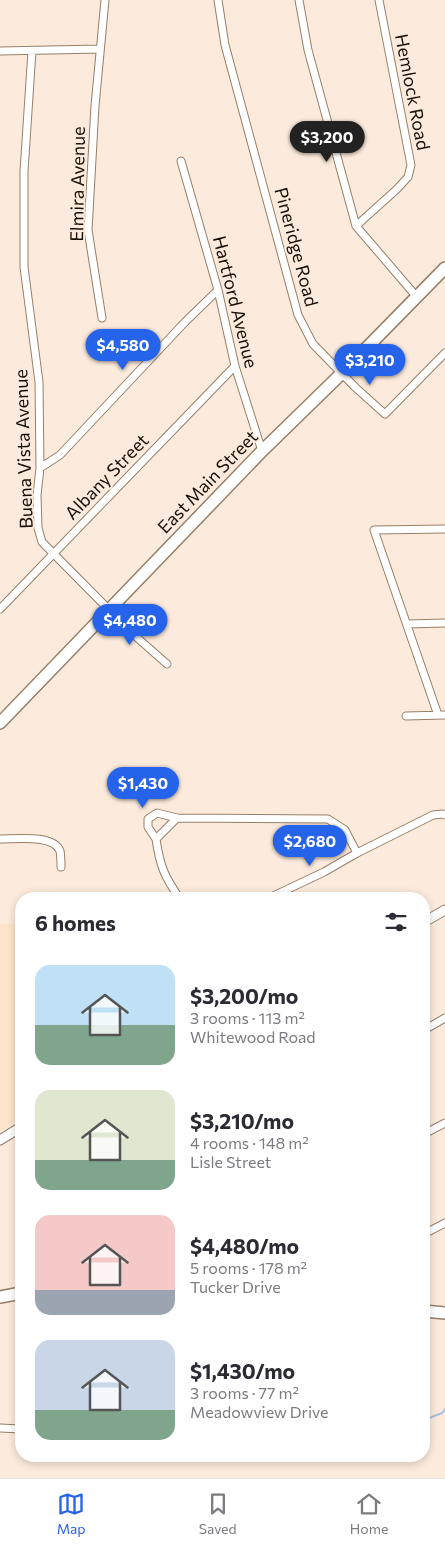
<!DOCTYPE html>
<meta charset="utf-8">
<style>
body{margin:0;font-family:Commissioner,sans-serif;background:#f2f2f3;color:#2b2b33;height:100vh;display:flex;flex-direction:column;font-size:19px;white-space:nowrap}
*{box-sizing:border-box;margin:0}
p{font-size:16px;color:#7c7c81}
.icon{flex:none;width:28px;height:28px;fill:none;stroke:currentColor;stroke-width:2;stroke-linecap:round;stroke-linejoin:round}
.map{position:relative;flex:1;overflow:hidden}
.drawer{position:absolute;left:15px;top:892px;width:415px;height:570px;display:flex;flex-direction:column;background:#fff;border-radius:20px;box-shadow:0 2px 8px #0003}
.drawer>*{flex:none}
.price{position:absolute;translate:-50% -42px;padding:0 11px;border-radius:18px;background:#2563eb;color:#fff;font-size:16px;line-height:32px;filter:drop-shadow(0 1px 2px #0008)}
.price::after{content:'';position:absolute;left:50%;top:30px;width:15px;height:11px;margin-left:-8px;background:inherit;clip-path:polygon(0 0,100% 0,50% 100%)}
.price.active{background:#222;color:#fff}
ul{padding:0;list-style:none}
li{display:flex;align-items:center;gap:15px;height:125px;padding:0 20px}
li span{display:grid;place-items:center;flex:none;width:140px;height:100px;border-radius:15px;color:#555}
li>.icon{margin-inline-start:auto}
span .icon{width:60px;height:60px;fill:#fffc;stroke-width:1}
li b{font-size:21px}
h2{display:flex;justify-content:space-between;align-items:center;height:60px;padding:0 20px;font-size:21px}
.menu{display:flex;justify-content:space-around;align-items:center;height:70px;border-top:1px solid #e1e1e2;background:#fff;font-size:14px;color:#7c7c81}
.menu a{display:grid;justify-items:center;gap:2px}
.menu .active{color:#2563eb}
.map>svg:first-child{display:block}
.built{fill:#fde3ca}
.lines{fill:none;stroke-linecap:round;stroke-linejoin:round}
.stream{stroke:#a6c1dd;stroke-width:2}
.minor-casing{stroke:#977f68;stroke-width:9}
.tertiary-casing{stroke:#977f68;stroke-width:11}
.primary-casing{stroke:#977f68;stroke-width:14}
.trunk-casing{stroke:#977f68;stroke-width:14}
.minor{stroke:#fff;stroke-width:7}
.tertiary{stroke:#fff;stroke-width:9}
.primary{stroke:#fff;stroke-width:11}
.trunk{stroke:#fff;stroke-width:11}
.labels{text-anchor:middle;stroke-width:4;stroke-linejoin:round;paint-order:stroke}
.street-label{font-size:18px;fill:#180f07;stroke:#fcebdc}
</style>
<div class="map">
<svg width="445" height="1478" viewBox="0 0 445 1478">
<rect width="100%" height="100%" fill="#fcebdc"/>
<path class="built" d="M0,924h21v195l-21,12z"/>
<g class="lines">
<path class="stream" d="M424,1420l18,-7 3,-4"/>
<defs>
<path id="minor" d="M218,0l7,45 73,270 15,29 43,44 29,26 60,-61
M299,0l9,50 48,176 60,70
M0,51l100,-2
M32,51l-8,120v96l15,115 1,86 -3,27 1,33 4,14 91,92 34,30
M181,161l37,129 17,76 27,85
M356,226l41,-37 11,-12 3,-12 -32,-165
M102,318l-14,-88 7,-124 10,-106
M40,468l20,-13 125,-133 33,-32
M0,609l235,-243
M407,624l38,-1
M438,715l-64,-185 71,-1
M406,716l39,-1
M0,839c15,0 54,-5 60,12 1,5 1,12 1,16
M156,839l-8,-12v-8l9,-6 20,5
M357,853l76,-38 10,-1 2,1
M180,899c-16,-23 -20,-33 -24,-60l21,-21 151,1 17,11 12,23 -33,19 -57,27
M424,1030l21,-12
M424,1134l21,-11
M424,1234l21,-11
M0,1428l21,1"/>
<path id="tertiary" d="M424,922l21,-12
M0,1140l21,-13"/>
<path id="primary" d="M0,1297l21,-4
M424,1311l21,2"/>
<path id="trunk" d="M0,723l262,-272 79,-77 104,-106"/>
</defs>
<use href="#minor" class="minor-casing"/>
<use href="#tertiary" class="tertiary-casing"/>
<use href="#primary" class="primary-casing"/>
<use href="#trunk" class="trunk-casing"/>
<use href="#minor" class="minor"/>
<use href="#tertiary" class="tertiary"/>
<use href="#primary" class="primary"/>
<use href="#trunk" class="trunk"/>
</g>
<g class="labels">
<g class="street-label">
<text transform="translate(412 92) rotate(79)" y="6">Hemlock Road</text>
<text transform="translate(78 184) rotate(-89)" y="6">Elmira Avenue</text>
<text transform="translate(296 247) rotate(75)" y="6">Pineridge Road</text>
<text transform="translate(235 302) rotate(76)" y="6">Hartford Avenue</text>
<text transform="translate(24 449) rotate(-92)" y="6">Buena Vista Avenue</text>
<text transform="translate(107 477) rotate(-46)" y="6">Albany Street</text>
<text transform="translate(208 482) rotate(-46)" y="6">East Main Street</text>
</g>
</g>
</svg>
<b class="price active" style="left:327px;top:163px">$3,200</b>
<b class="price" style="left:123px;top:371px">$4,580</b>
<b class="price" style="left:370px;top:386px">$3,210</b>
<b class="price" style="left:130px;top:646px">$4,480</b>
<b class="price" style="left:143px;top:809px">$1,430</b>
<b class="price" style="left:310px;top:867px">$2,680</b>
<section class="drawer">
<h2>6 homes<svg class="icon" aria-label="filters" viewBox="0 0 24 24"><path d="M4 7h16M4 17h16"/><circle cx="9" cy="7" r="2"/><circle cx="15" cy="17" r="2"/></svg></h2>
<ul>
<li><span style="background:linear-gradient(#bfe0f5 60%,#7fa58c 0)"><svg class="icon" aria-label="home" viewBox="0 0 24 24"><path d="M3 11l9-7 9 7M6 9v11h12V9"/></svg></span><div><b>$3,200/mo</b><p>3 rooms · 113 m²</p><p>Whitewood Road</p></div></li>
<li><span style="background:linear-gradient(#dfe7d0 70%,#7fa58c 0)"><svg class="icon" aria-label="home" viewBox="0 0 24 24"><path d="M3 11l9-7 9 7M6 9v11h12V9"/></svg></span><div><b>$3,210/mo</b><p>4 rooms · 148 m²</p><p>Lisle Street</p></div></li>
<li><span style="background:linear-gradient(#f6c9c9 75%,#9aa5b1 0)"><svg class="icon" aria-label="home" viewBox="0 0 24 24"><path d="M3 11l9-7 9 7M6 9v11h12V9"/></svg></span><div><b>$4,480/mo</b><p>5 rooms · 178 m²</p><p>Tucker Drive</p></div></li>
<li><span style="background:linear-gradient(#c9d6e8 70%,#7fa58c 0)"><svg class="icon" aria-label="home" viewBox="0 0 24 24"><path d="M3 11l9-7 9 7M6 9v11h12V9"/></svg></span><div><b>$1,430/mo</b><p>3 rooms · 77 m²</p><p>Meadowview Drive</p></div></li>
</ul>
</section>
</div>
<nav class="menu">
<a class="active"><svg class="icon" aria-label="map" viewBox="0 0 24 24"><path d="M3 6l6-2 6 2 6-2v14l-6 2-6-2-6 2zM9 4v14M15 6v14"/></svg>Map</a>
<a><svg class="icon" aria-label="saved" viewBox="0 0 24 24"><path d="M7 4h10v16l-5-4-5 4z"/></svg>Saved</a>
<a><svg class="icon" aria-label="home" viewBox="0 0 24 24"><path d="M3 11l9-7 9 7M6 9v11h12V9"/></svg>Home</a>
</nav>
